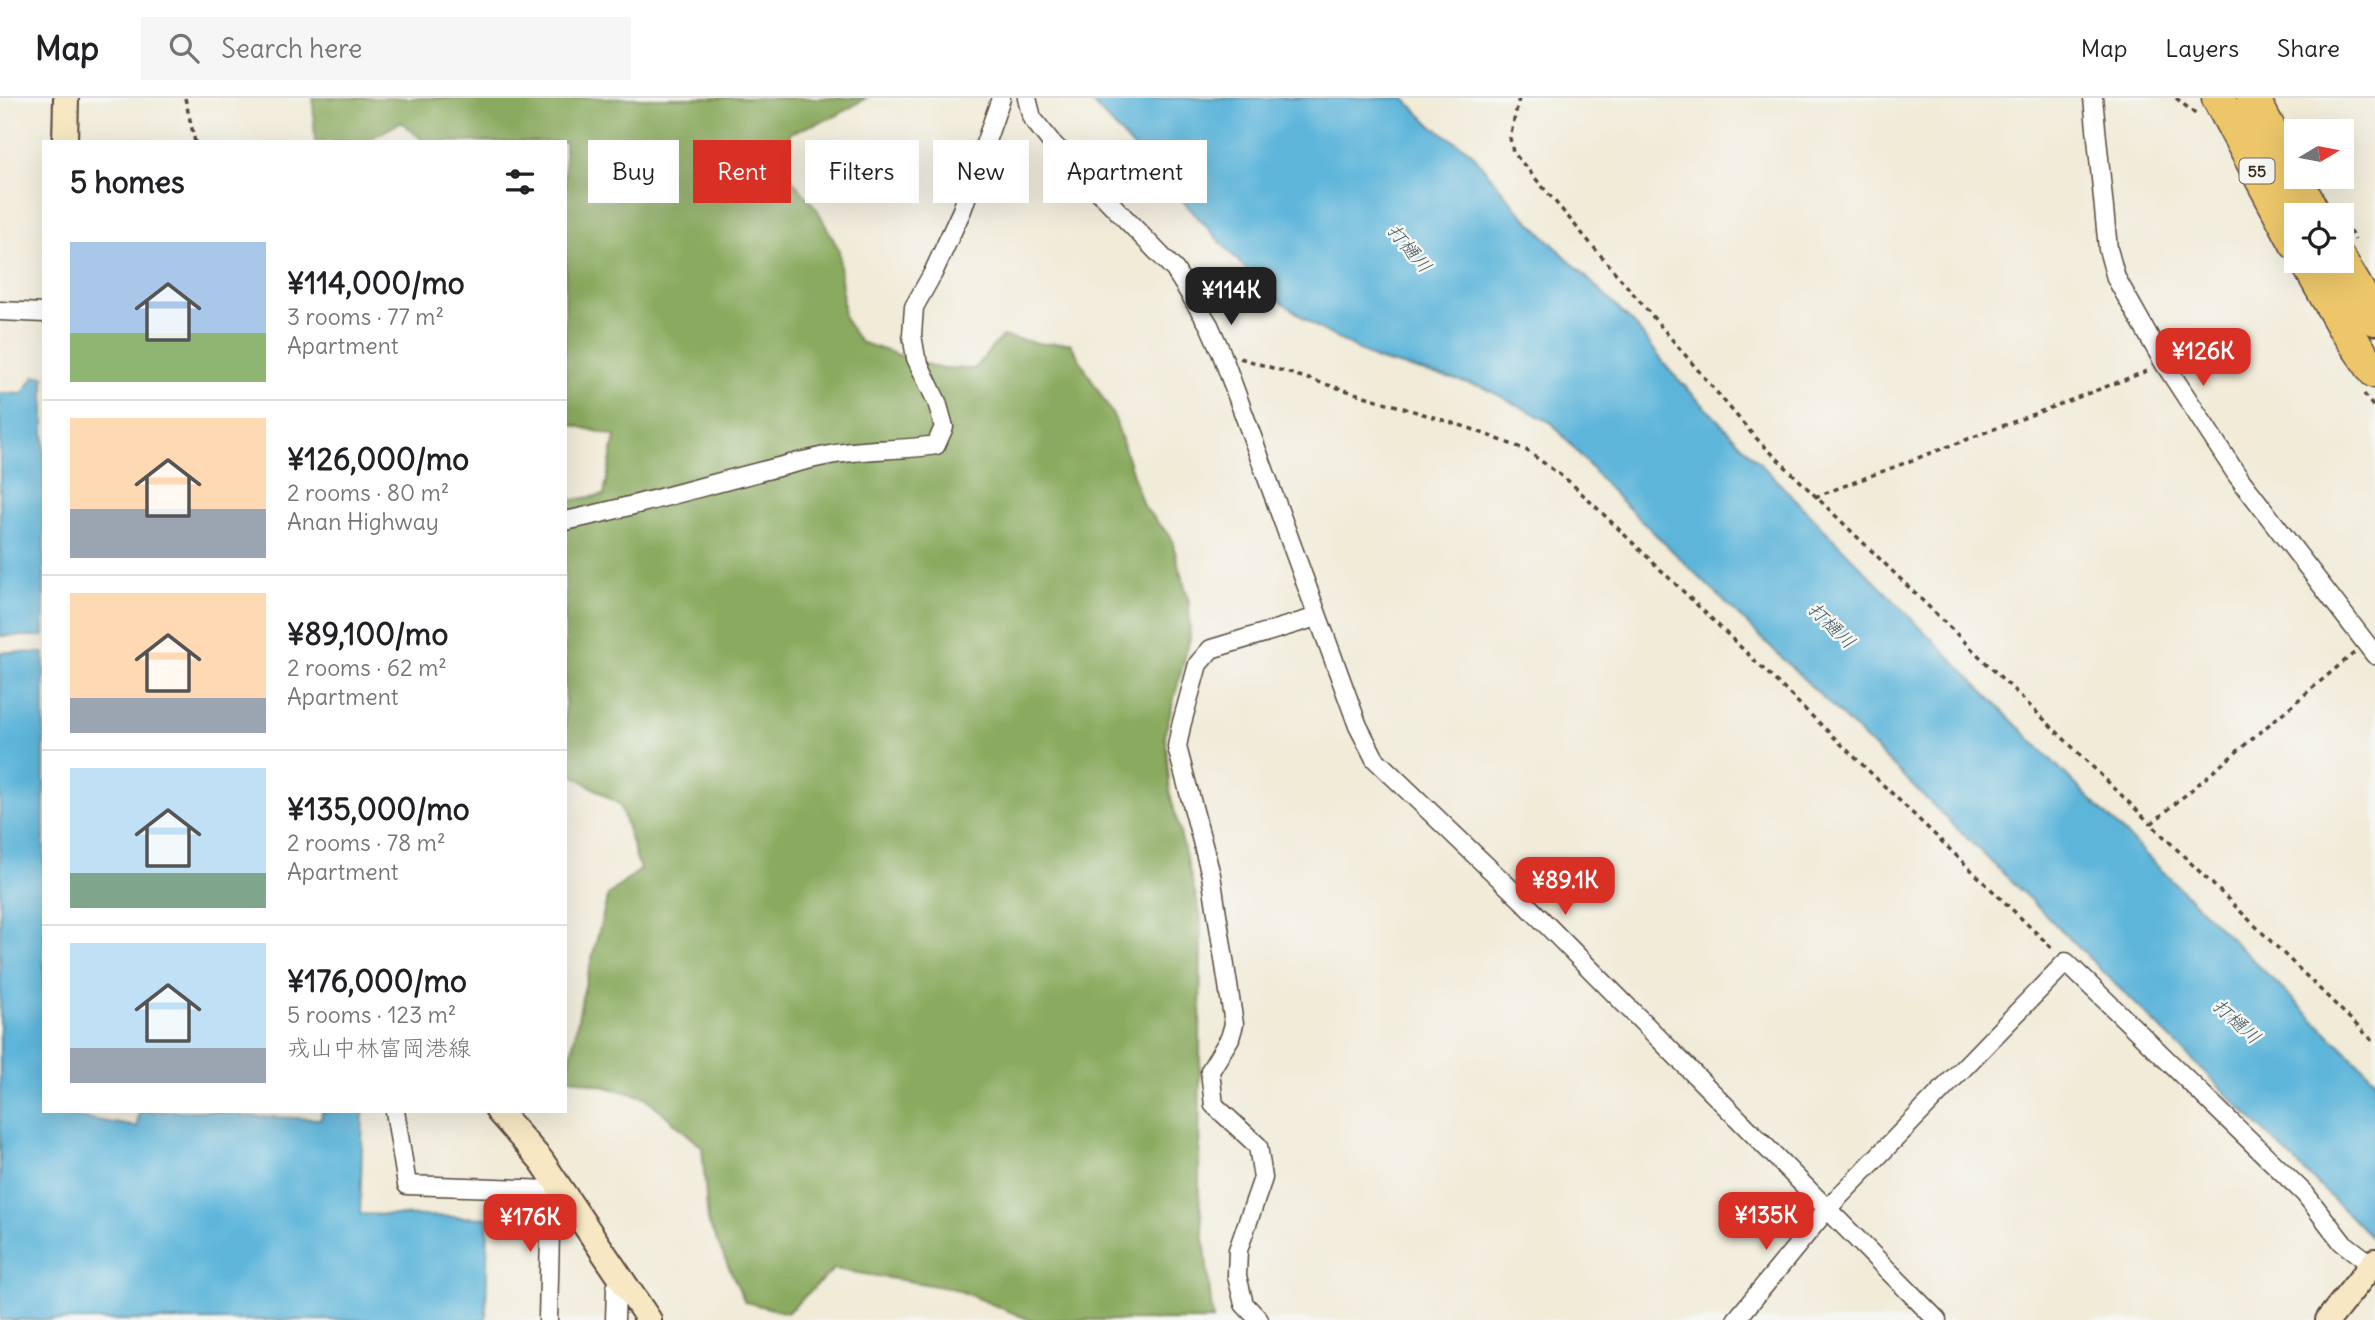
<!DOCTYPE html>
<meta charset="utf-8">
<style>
body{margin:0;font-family:Delius,"Klee One",sans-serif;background:#f6f6f6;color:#202124;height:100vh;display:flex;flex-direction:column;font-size:26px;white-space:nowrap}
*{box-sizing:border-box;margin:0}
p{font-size:23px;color:#757577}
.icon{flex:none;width:38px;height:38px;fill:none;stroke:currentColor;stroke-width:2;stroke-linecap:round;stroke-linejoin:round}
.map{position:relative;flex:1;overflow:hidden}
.drawer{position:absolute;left:42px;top:42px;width:525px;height:973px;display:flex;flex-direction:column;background:#fff;border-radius:0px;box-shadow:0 7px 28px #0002}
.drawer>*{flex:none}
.hud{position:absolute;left:588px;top:42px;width:665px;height:63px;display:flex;gap:14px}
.needle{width:46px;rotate:80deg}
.controls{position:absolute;left:2284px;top:21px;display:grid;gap:14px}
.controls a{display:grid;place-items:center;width:70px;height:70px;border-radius:0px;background:#fff;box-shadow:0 7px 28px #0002;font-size:35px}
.price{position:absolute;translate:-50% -60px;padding:0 16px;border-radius:14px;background:#d93025;color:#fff;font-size:23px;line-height:46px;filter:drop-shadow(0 2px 4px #0008)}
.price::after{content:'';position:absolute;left:50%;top:42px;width:21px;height:16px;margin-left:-10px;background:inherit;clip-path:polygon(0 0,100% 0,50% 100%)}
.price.active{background:#222;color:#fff}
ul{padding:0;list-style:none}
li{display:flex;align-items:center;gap:21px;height:175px;padding:0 28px}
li+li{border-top:2px solid #e0e0e0}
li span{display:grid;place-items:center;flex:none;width:196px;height:140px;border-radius:0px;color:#555}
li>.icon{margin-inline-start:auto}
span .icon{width:84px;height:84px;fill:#fffc;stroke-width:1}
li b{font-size:30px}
h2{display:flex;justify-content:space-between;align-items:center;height:84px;padding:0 28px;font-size:30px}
.pill{padding:0 24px;border-radius:0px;background:#fff;box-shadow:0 7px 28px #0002;font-size:24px;line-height:63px}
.pill.active{background:#d93025;color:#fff}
header{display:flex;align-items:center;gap:42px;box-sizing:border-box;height:98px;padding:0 35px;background:#fff;border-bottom:2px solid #e0e0e0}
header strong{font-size:33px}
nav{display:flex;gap:38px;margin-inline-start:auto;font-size:24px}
.search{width:490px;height:63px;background:#f6f6f6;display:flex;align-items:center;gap:18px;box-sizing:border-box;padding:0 24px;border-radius:0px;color:#757577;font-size:26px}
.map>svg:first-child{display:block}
.forest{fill:#8aaa5e;stroke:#626a3e;stroke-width:2}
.water{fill:#5db5da;stroke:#4c707c;stroke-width:2}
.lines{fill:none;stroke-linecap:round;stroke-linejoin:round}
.street-casing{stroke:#56473a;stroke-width:21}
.secondary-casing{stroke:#56473a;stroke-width:28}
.highway-casing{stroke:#56473a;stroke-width:35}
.path{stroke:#56473a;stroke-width:3.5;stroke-dasharray:5 5;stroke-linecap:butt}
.street{stroke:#fff;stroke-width:18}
.secondary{stroke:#f7e8c3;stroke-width:24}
.highway{stroke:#ecc669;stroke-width:32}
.labels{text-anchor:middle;stroke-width:5;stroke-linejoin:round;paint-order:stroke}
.shield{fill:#f6f6f2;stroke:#73675e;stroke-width:2}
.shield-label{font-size:16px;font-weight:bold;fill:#3b2a1e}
.water-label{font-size:19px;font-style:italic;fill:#475b60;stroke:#f6f6f2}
</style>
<header>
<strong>Map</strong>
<div class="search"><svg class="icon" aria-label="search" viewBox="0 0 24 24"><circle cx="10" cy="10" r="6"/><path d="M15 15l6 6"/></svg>Search here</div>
<nav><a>Map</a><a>Layers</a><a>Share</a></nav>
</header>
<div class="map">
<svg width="2375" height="1222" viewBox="0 0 2375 1222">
<rect width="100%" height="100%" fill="#f6f6f2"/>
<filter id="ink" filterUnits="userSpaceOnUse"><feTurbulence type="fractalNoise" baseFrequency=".0143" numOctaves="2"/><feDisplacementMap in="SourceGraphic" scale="14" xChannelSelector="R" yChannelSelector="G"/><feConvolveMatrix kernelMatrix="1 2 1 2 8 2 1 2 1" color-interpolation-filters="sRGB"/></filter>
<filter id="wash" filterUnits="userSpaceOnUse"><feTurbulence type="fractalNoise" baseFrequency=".00686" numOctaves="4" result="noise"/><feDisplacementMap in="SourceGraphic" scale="28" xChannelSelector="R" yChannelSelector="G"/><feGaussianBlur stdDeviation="1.57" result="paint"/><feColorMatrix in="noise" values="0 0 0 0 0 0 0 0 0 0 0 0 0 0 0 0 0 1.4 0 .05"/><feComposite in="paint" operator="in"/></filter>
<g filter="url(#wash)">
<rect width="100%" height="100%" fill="#f1ebd8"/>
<path class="forest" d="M313,0h553l-30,18 -46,17 -6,37 33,39 22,41 5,68 16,24 78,26 36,1 28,-33 41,8 27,-1 45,76 28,87 28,31 18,65 1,36 -25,95 5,60 31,123 -2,278 14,126h-183l-75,-31 -121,-20 -47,44 -42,-11 -37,-80 -6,-75 -57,-50 -78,-20 15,-79 26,-103 32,-25 -20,-65 -55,-35v-269l39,-6 11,-59 -50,-13v-281h-140l-24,-20 -36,20h-50z"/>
<path class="water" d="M1088,0h316l28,28 38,25 47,58 118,116 36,47c232,239 464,476 704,707v162l-319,-316 -442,-431 -62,-71 -69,-36 -108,-28 -62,-34 -50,-37z
M35,278h9v260h-44v-243l22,1z
M0,554l44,1v458l93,16 2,-16h102v5l80,3 1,-8h41l-3,103 128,4 -2,102h-486z"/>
</g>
<g filter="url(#ink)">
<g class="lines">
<defs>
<path id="street" d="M1027,0l5,20 20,25 123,127 34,55 12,27 137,374 17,33 147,141 415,420
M2093,0l15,151 8,29 48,85 73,112 138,180
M0,213l44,2
M565,423c88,-18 172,-46 260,-65 35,-8 75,-5 111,-11l8,-18 -7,-25 -21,-44 -4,-23 2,-28 19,-34 29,-63 39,-112
M395,1013l12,74 144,5 7,-6
M548,1222l3,-130
M615,1222l1,-32 7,-8
M1259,1222l-15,-16 -7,-28 1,-26 25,-72 -5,-32 -44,-41 -4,-34 20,-33 4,-14 -23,-149 -34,-128 4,-21 17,-62 13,-15 106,-32
M1736,1222l91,-111 239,-247 239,232 37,48 30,23"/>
<path id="secondary" d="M65,44l1,-44
M498,1013l43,49 108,160
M2328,1222l47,-59"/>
<path id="highway" d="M2218,0l78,146
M2253,0l62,117
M2306,163l36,64 33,47
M2341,163l34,58"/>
</defs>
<use href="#street" class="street-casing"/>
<use href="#secondary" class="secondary-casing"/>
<use href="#highway" class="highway-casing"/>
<path class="path" d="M185,0l10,44
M1519,0l-9,40 3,14 240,283 398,389
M2176,0l23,19
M2340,115l15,27
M1240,260l229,70 57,22 45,33 483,467
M2364,296l11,15
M1815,399l335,-127
M2354,555l-203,171 224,219"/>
<use href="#street" class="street"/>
<use href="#secondary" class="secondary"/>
<use href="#highway" class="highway"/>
</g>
</g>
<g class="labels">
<rect class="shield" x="2239.5" y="60.5" width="35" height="25" rx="5"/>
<g class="shield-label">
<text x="2257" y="79">55</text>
</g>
<g class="water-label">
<text transform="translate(1410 150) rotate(50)" y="7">打樋川</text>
<text transform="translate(1832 527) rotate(44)" y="7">打樋川</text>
<text transform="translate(2237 923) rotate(42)" y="7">打樋川</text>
</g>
</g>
</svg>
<div class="controls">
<a><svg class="needle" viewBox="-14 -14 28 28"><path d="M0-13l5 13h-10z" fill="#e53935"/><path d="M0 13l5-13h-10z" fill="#757577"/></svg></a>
<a><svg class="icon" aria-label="locate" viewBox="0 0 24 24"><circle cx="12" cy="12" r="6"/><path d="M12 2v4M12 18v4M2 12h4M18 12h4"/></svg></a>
</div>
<b class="price active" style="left:1231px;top:229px">¥114K</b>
<b class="price" style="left:2203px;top:290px">¥126K</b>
<b class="price" style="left:1565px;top:819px">¥89.1K</b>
<b class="price" style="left:1766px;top:1154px">¥135K</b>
<b class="price" style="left:530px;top:1156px">¥176K</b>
<div class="hud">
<a class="pill">Buy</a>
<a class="pill active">Rent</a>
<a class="pill">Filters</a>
<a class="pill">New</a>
<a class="pill">Apartment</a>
</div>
<section class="drawer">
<h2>5 homes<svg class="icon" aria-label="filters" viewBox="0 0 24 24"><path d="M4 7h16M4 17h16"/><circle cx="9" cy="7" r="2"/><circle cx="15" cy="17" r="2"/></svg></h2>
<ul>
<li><span style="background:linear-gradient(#a9c7e8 65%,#8fb573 0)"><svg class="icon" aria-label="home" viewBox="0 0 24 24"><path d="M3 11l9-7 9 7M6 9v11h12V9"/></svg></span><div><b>¥114,000/mo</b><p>3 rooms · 77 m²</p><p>Apartment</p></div></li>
<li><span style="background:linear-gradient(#ffd9b3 65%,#9aa5b1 0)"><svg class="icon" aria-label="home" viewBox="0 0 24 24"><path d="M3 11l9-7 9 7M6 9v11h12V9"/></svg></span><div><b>¥126,000/mo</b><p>2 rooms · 80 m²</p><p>Anan Highway</p></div></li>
<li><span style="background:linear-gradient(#ffd9b3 75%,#9aa5b1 0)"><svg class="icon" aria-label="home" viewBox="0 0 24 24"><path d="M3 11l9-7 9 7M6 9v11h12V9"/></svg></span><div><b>¥89,100/mo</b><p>2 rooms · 62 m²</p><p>Apartment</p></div></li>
<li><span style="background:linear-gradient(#bfe0f5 75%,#7fa58c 0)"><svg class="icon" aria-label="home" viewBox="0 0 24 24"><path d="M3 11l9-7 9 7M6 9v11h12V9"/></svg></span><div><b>¥135,000/mo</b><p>2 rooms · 78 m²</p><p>Apartment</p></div></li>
<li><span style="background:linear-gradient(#bfe0f5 75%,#9aa5b1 0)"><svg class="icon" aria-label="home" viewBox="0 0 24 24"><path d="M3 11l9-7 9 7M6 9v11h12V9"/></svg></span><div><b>¥176,000/mo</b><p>5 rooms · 123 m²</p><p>戎山中林富岡港線</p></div></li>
</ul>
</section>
</div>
